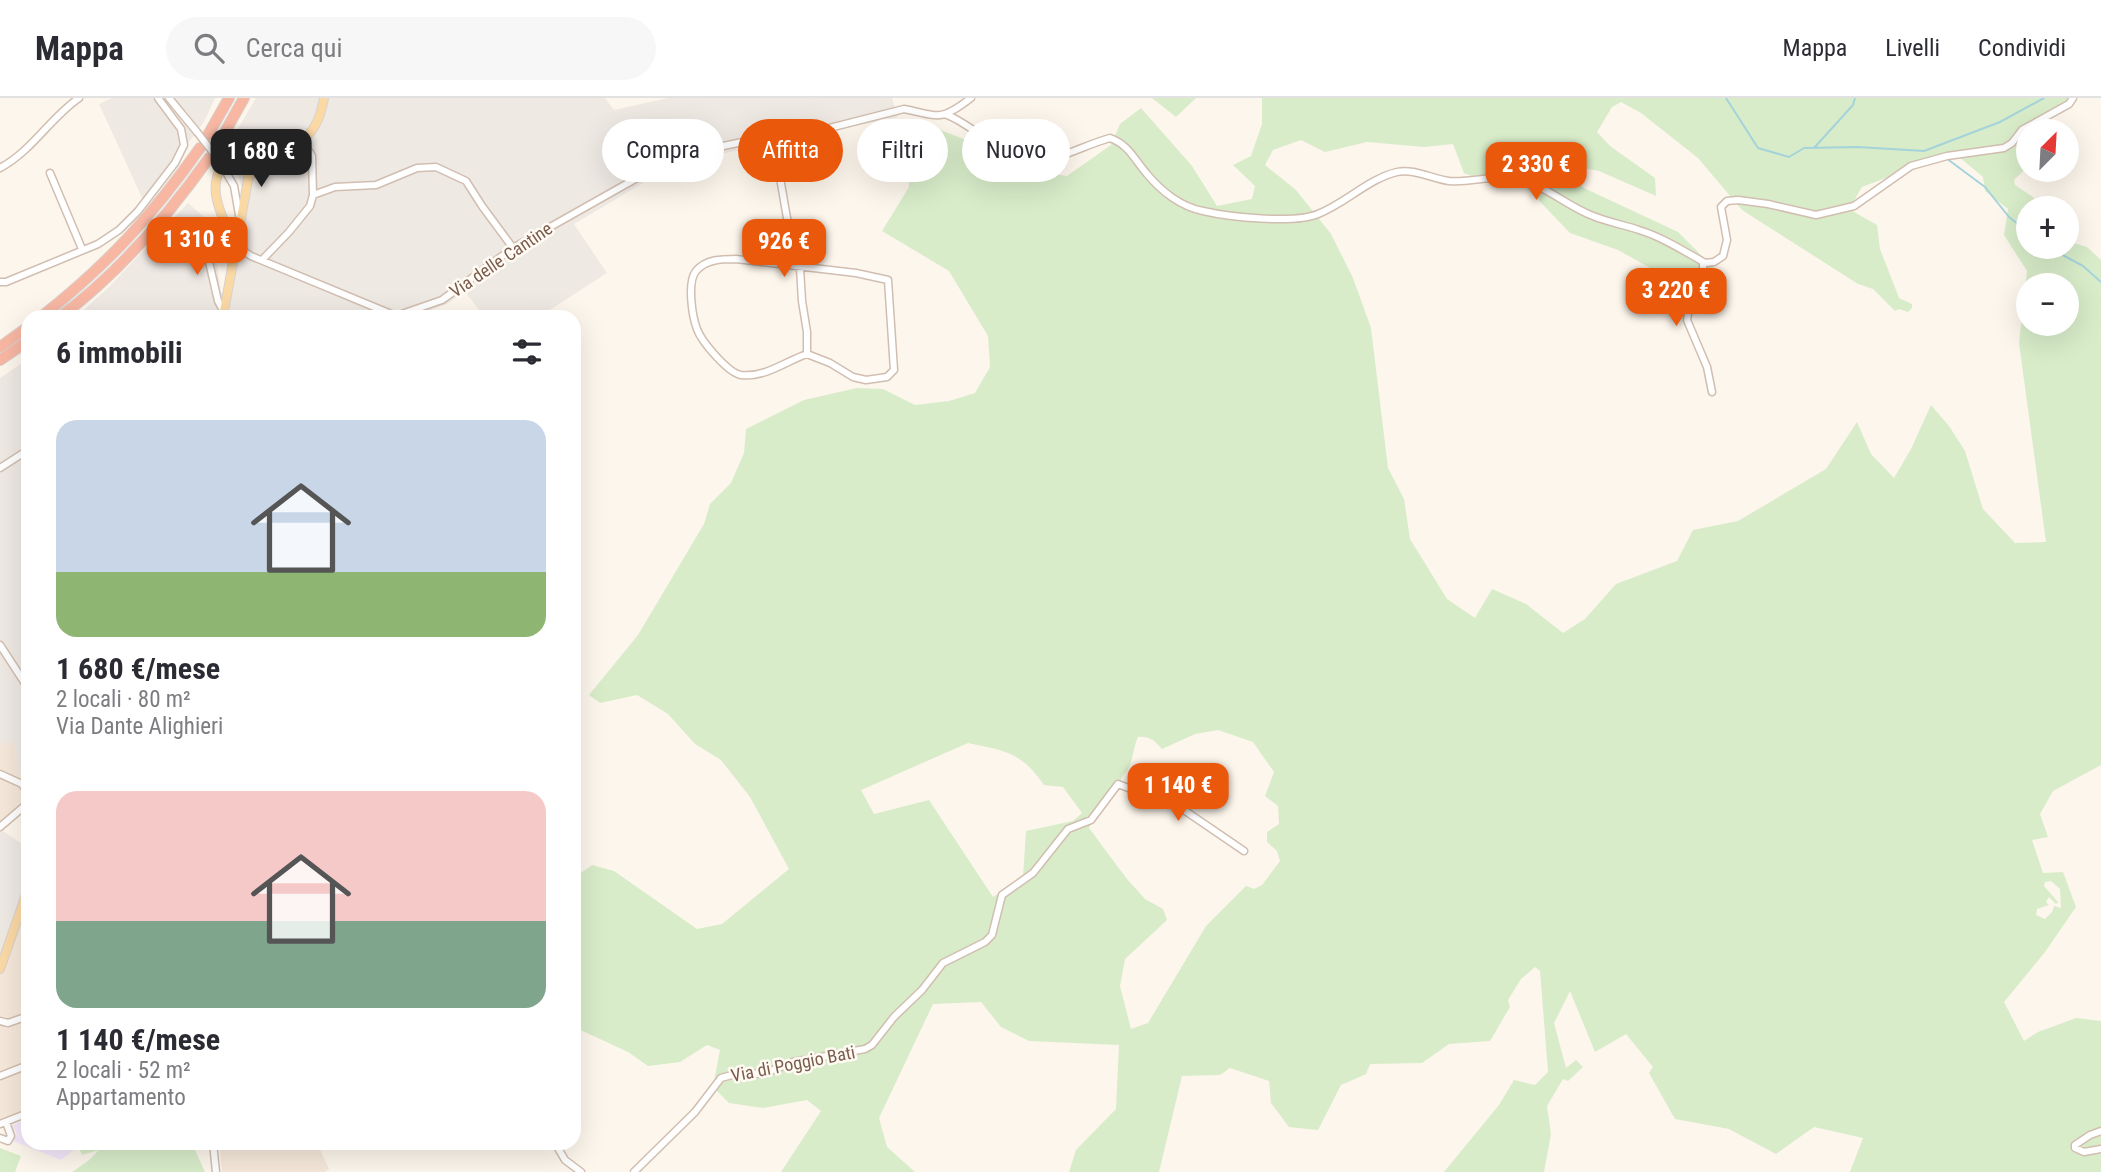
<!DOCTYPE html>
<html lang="it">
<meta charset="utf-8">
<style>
body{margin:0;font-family:"Roboto Condensed",sans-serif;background:#f7f7f7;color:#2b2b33;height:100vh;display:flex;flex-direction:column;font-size:26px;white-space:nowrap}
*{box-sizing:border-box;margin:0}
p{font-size:23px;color:#7c7c81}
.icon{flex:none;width:38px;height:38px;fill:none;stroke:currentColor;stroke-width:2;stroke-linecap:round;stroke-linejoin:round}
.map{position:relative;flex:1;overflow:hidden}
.drawer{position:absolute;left:21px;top:212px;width:560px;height:840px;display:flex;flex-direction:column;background:#fff;border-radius:21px;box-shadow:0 7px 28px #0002}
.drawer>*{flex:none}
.banner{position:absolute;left:602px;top:21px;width:665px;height:63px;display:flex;gap:14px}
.needle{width:46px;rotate:24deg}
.fabs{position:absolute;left:2016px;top:21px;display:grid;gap:14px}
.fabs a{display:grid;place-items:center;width:63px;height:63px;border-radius:50%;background:#fff;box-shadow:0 7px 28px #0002;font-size:35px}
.price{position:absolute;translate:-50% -60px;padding:0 16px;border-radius:14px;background:#ea580c;color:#fff;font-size:23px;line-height:46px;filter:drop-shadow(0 2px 4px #0008)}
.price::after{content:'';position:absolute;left:50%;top:42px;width:21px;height:16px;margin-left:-10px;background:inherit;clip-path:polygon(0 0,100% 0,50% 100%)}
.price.selected{background:#222;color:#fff}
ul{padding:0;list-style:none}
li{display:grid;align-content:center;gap:14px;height:371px;padding:0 35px}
li span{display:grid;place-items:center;height:217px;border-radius:21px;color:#555}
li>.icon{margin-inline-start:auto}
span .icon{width:126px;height:126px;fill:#fffc;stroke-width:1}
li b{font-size:30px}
h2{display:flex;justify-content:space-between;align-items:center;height:84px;padding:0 35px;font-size:30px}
.tag{padding:0 24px;border-radius:32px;background:#fff;box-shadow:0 7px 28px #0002;font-size:24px;line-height:63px}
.tag.selected{background:#ea580c;color:#fff}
header{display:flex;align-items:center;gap:42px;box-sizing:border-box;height:98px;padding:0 35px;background:#fff;border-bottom:2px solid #e1e1e2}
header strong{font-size:33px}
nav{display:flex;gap:38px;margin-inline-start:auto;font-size:24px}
.search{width:490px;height:63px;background:#f7f7f7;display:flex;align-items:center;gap:18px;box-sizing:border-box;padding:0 24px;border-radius:38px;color:#7c7c81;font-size:26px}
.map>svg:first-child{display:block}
.residential{fill:#f5e8da}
.industrial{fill:#efe9e4}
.education{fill:#f3e8fa}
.green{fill:#d8ecc9;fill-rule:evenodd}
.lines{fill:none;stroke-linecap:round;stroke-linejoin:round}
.stream{stroke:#a5d3da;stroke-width:2}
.minor-casing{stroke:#d1beb0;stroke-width:9}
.major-casing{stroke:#dad1cd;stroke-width:10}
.highway-casing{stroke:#dad1cd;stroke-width:12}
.minor{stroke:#fff;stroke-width:6}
.major{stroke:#fbd9a5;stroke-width:8}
.highway{stroke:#f7b7a3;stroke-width:10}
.minor-bridge-casing{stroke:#d1beb0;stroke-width:9;stroke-linecap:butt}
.minor-bridge{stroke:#fff;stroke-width:6}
.labels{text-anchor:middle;stroke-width:5;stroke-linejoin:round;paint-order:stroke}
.street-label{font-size:18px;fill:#7a5c4d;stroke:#fffaf3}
</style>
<header>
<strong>Mappa</strong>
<div class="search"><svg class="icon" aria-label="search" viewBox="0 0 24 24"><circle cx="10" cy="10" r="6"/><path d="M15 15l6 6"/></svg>Cerca qui</div>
<nav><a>Mappa</a><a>Livelli</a><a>Condividi</a></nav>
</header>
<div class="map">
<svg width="2101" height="1074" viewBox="0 0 2101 1074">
<rect width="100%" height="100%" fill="#fdf6ec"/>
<path class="residential" d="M0,642l4,6 10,-6 5,34 9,11v18l-28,30z
M28,791v225l-28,11v-156z
M219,1045h47l1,2 50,-2 12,26 -4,3h-103z"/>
<path class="industrial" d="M112,0h103l-11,24 -60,80 -45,-98z
M256,0h349l9,12 54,-12h224l6,19 -221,46 -103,61 33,49 -68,44h-54l-20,-25 -20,13 -36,12h-333l34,-31 78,-83 24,21 9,69 9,2 17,-86 -8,-32 -16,-23z
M28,261v426l-9,-11 -5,-33 -10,5 -4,-6v-362z
M3,733l25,17v40l-28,82v-137z"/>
<path class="education" d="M28,1021v24h48l2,4 -17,13 -48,-19 4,-6 -4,-10z"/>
<path class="green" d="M1152,0h44l-20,19z
M1262,0h814l-11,13 -36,16 -13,14 12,11v11l-3,6 -11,11 1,5 18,12 6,11h-11v39h39v-6l20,6 14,13v505l-48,26 -13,23 8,23 -16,3 11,33 20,-1 13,35 -31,45 -41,50 20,39 14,-9 38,-14 25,3v151h-251l13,-34 -49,-11 -38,27 -47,-25 -54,-10 -26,-46 4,-6 -27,-33 -31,18 -25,-61 -16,32 12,45 10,-8 7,7 -15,14 -5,-2 -16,27 4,28 -7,38h-100l55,-67 15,-25 21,5 13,-13 -8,-101 -5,-4 -14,12 -13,21 2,7 -20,34 -41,3 -27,19 -52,1 -4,10 -25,11 -23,45 -29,-3 -18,-24 -2,-22 -39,-13 -10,7 -38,1 -23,96h-90l7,-22 40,-41 3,-64 -90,-4 -28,-14 -20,-25 -48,2 -54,114 8,29 28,25h-134l40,-61 -14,-11 -44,8 -34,-5 -16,-16 7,-37 -13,-5 -27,17 -32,4 -20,-14 -54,-25v-149l18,-13 22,6 83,58 25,-5 67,-55 -39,-72 -29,-37 -26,-16 -27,-30 -31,-19 -37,8 -11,-8 49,-60 66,-111 6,-20 21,-21 13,-30 2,-24 58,-29 53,-12 26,1 32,16 34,-4 26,-8 15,-26 -2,-31 -39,-65 -67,-40 27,-44 -1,-26 13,-17 9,-18 93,36 22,11 22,3 44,-31 9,-21 21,-16 51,58 25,40 35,-7 3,-13 -22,-21 18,-9 11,-32zM1621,4l20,11 57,45 44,52 116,74 15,5 22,22 4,-2 9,3 4,-4v-4l-13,-6 -19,-49 -3,-24 -28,-16 13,-22 42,-16 55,-14 24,20 2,14 23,18 -4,26 23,36 -8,72 27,199 -31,1 -32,-34 -18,-58 -16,-25 -18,-21 -20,44 -17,29 -23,-24 -14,-32 -31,47 -88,52 -45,9 -16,31 -61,23 -31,35 -22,14 -37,-29 -34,-15 -17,29 -28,-19 -37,-60 -6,-40 -16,-31 -17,-140 -18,-50 -22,-44 -35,-44 -31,-25 8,-15 28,-10 24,12 42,-10 57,5 29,-3 11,29 25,10 35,2 46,48 48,17 52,29 17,25 24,-13 4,-22 -37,-37 -94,-44 -17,-14 10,-7 22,4 57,25 -1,-18 -45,-32 -13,-14 15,-25zM2028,187h39v39h-39zM1218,632l35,12 21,30 -9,24 13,10 1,18 -12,8v10l10,9 3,10 -18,24 -8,4 -8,-3 -40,40 -58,97 -17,6 -11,-43 5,-27 42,-39 -4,-11 -18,-10 -18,-20 -38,-51 10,-23 20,-16c2,-14 4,-12 10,-22 3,-5 5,-22 9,-30 11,-1 17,4 24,12l33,-15zM968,645c38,8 53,9 76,42l19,2 19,26 -9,8 -47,10 -3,46 -30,20 -64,-97 -55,14 -13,-24zM2051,783l9,8 1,19 -7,-2 -2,6 -7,7 -9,-4 1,-6 12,-4 -3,-3 3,-5 7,7 2,-2 -14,-16 1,-4z
M77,1045h115l13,29h-133l16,-11 11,-11 -17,5z
M0,1050l21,8 -6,16h-15z"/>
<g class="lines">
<path class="stream" d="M1726,0l32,50 31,9 15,-9 54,-1 66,4 76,-29 44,-24
M1814,50l39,-43 2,-7
M1946,60l39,29 24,30 19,15
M2048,149l35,19 18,16"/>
<defs>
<path id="minor" d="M169,0l28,34
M947,17c27,10 60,46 85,47 23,0 55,-18 78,-24 19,7 24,21 37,36 14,17 34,33 56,37 26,6 91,13 115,3 28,-11 50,-35 79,-42 16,-4 36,7 52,9 23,2 45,-7 68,-2 28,6 50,27 76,37 15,6 31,9 46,14 23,7 45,21 66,33l9,-1 9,-6 4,-16 -6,-33 6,-6 11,-1 30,4 48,11 38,-9 57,-40 36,-10 57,-8 8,-5 10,-13 47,-26 4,-6
M751,46l19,17 9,11 8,46 13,50 2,33 5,31v22
M219,62l15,26 5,29
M0,70c32,-17 50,-50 79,-70
M50,75l32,76
M313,97l22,-8 41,-2 41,-17 19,-1 30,14 16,25 31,42
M201,129l17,74 6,11
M237,143l5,9 9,6 145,60 46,-16 71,-52 163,-92 71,-15 16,4 141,-36c35,7 36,13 67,-11
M736,161l120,14 32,7 6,90 -7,7 -21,3 -13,-3 -23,-14 -23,-9c-21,7 -42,24 -66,21 -13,-2 -40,-34 -44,-46 -5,-13 -10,-47 -1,-58 10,-12 26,-12 40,-12z
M262,162l27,-28 21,-26 3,-11 -1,-39 -3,-5 -12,-8
M1703,164v25l-15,26 -1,7 20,47 5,25
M0,184h6l92,-38 21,-14 19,-19 37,-48 9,-18 -3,-16 -23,-31
M0,370l28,-18
M0,547l28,43
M0,676l22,10 6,9
M0,729l28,-24
M0,923l8,2 20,-7
M0,978l28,-11
M0,1026l28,-11
M2101,1033l-11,4 -15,10v3l9,4 17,-3
M0,1040l8,3 3,-5 -5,-14
M213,1045l3,29
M555,1045l10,17 16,12
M634,1074l61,-60 26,-34 18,-5 24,1 30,-12 72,-13 7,-4 22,-28 28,-27 21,-27 42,-21 7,-7 10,-40 31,-22 35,-44 23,-9 27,-36 63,24 63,43"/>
<path id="major" d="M227,64c38,-35 84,10 97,-64
M227,64c10,0 20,3 21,15
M219,73c-12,30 11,49 12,81
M223,219l25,-137 9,-18 22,-16
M0,871l28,-80"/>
<path id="highway" d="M208,37l21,-37
M217,48l27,-48
M41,219c66,-52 111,-101 159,-169
M60,219c59,-44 107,-100 149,-159
M0,249l28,-20
M0,262l28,-19"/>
</defs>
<use href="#minor" class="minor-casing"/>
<use href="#major" class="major-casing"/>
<use href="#highway" class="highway-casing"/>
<use href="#minor" class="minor"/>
<use href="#major" class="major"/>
<use href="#highway" class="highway"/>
<defs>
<path id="minor-bridge" d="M197,34l22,28"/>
</defs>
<use href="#minor-bridge" class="minor-bridge-casing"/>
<use href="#minor-bridge" class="minor-bridge"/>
</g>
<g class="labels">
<g class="street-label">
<text transform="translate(501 162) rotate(-34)" y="6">Via delle Cantine</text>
<text transform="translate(793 966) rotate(-11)" y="6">Via di Poggio Bati</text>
</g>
</g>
</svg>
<div class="fabs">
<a><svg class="needle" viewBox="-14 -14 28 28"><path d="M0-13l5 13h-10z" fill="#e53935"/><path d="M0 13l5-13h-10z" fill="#7c7c81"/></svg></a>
<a>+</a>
<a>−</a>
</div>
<b class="price selected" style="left:261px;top:91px">1 680 €</b>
<b class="price" style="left:1536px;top:104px">2 330 €</b>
<b class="price" style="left:197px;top:179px">1 310 €</b>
<b class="price" style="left:784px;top:181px">926 €</b>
<b class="price" style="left:1676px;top:230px">3 220 €</b>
<b class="price" style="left:1178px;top:725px">1 140 €</b>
<div class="banner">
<a class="tag">Compra</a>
<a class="tag selected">Affitta</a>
<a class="tag">Filtri</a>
<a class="tag">Nuovo</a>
</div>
<section class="drawer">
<h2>6 immobili<svg class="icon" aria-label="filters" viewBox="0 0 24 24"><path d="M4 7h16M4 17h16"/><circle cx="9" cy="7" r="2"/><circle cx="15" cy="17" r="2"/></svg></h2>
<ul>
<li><span style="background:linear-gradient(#c9d6e8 70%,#8fb573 0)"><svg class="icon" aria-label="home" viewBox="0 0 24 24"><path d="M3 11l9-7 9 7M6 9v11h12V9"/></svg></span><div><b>1 680 €/mese</b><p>2 locali · 80 m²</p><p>Via Dante Alighieri</p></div></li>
<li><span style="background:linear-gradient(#f6c9c9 60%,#7fa58c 0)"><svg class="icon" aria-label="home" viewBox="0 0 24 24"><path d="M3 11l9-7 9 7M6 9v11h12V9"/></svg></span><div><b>1 140 €/mese</b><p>2 locali · 52 m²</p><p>Appartamento</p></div></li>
</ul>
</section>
</div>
